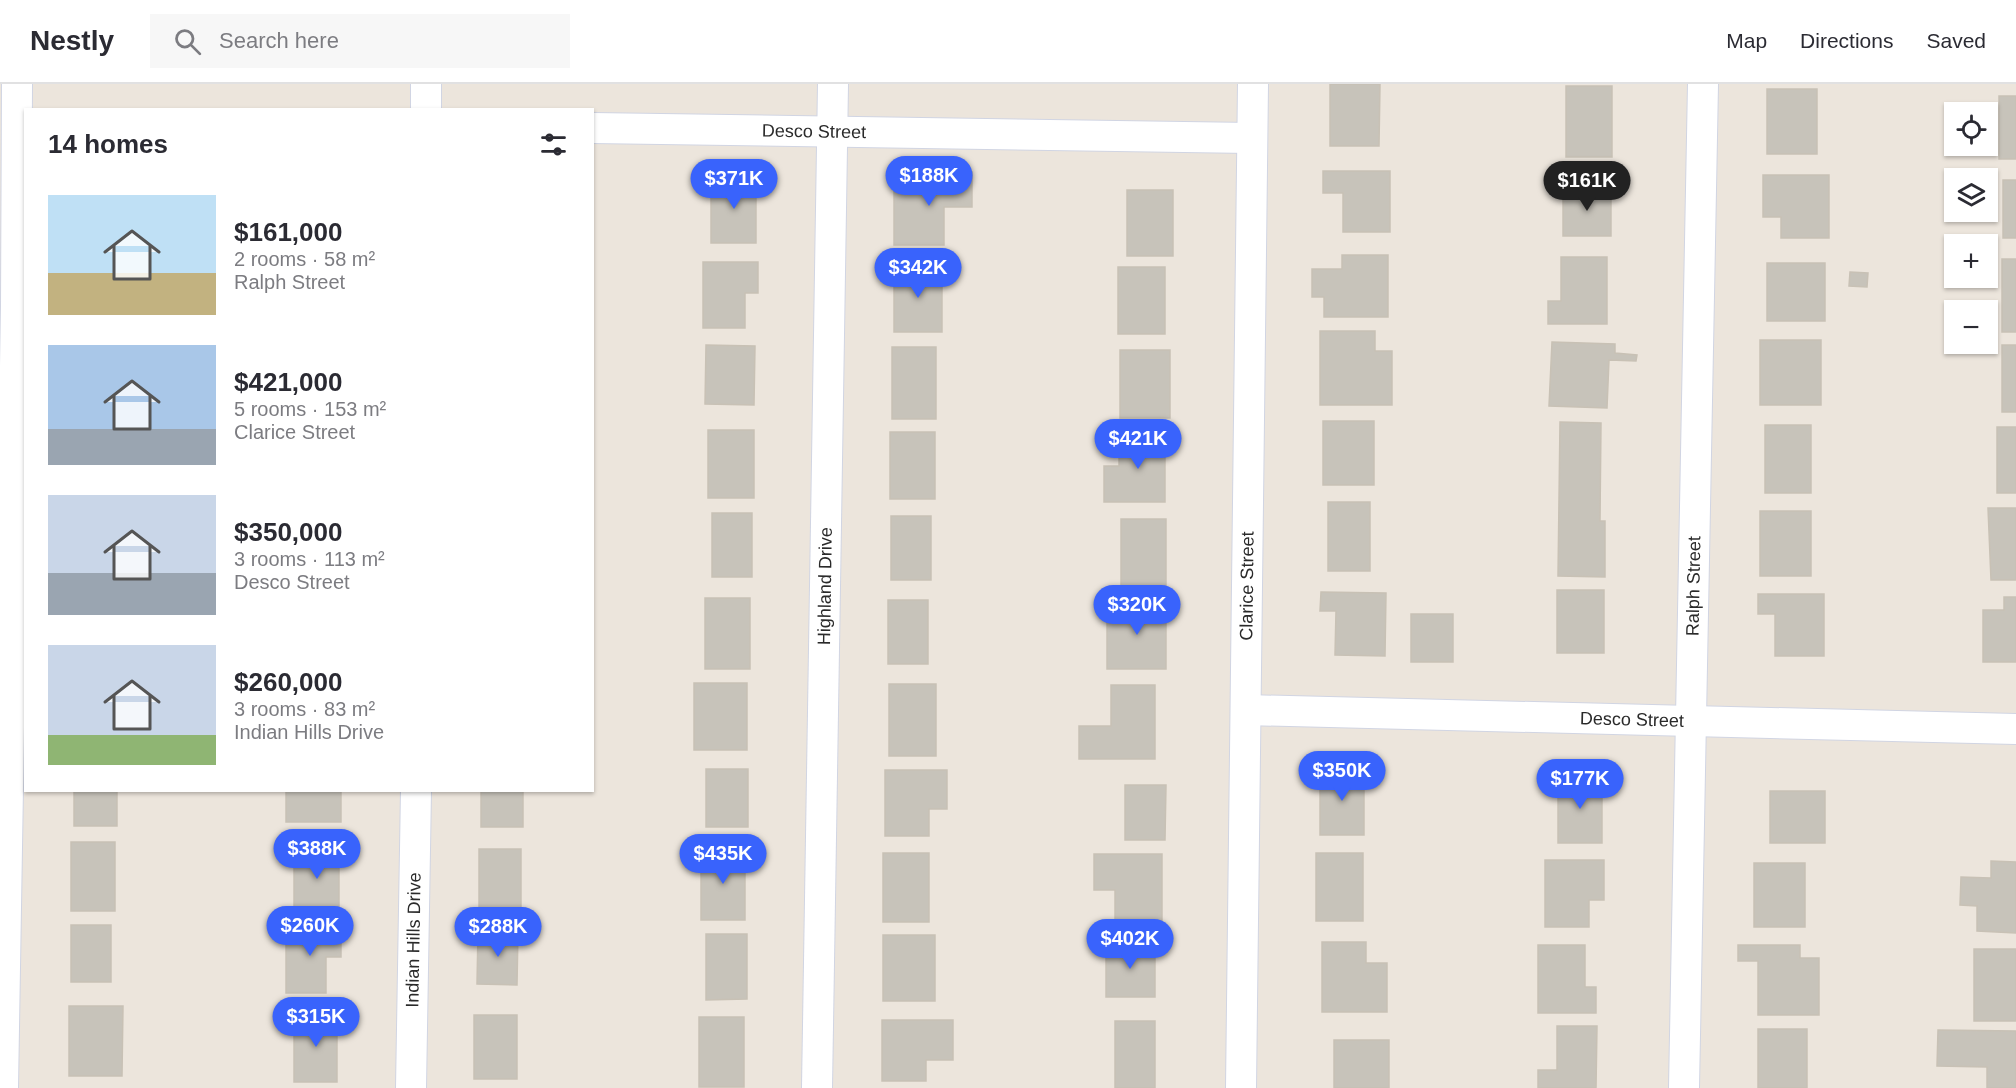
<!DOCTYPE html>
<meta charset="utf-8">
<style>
body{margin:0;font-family:Arial,sans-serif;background:#f7f7f7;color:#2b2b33;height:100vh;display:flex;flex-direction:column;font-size:22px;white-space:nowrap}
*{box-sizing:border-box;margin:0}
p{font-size:20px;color:#7c7c81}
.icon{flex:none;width:33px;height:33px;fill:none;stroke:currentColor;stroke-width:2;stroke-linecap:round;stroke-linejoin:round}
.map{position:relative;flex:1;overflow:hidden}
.side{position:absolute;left:24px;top:24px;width:570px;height:684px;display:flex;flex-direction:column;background:#fff;border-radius:0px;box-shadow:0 2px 4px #0004}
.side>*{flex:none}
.fabs{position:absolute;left:1944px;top:18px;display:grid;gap:12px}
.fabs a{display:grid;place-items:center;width:54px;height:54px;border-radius:0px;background:#fff;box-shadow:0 2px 4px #0004;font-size:30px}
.price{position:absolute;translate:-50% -51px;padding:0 14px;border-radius:21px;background:#3963fc;color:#fff;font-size:20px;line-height:39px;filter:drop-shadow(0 2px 3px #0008)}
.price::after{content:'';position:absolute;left:50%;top:36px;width:18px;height:14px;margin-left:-9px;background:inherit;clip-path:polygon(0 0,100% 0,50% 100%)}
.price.active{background:#222;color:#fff}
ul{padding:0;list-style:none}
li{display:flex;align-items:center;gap:18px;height:150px;padding:0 24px}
li span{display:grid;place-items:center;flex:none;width:168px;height:120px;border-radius:0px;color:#555}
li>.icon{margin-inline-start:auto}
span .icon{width:72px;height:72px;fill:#fffc;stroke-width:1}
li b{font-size:26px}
h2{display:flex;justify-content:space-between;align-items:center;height:72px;padding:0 24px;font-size:26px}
header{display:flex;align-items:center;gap:36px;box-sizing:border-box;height:84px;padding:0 30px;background:#fff;border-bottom:2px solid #e1e1e2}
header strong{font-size:28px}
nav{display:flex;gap:33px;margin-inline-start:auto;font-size:21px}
.search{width:420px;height:54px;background:#f7f7f7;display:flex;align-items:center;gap:15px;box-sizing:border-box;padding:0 21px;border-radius:0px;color:#7c7c81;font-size:22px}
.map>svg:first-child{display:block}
.building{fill:#c7c3ba;stroke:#c8c1b5;stroke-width:1.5}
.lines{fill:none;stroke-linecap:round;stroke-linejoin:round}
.street-casing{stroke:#d1d5e3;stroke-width:32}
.street{stroke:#fff;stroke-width:30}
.labels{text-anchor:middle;stroke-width:5;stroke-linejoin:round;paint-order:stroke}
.street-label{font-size:18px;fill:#2a2a2a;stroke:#fff}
</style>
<header>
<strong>Nestly</strong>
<div class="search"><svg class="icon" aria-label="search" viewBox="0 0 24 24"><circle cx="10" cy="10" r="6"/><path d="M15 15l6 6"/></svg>Search here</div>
<nav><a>Map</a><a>Directions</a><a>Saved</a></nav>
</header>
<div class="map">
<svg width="2016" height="1004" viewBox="0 0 2016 1004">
<rect width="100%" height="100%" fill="#ece5dc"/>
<path class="building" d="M1330,0h50l-1,62h-49z
M1566,2h46v71h-46z
M1767,5h50v65h-50z
M1999,12h17v63h-17z
M1323,87h67v61h-47v-39h-20z
M922,88h50v35h-28v38h-50v-58h28z
M1763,91h66v63h-48v-21h-18z
M711,93h45v66h-45z
M2003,96h13v58h-13z
M1563,105h48v47h-48z
M1127,106h46v66h-46z
M1342,171h46v62h-64v-20h-12v-28h30z
M1561,173h46v67h-59v-23h13z
M2002,175h14v73h-14z
M703,178h55v31h-13v35h-42z
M1767,179h58v58h-58z
M894,181h48v67h-48z
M1118,183h47v67h-47z
M1850,188l18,1 -1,14 -18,-1z
M1320,247h55v20h17v54h-72z
M1760,256h61v65h-61z
M1552,258l63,2v9l22,2 -1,6 -27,-1 -2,48 -58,-2z
M706,261l49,1 -1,59 -49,-1z
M2002,261h14v67h-14z
M892,263h44v72h-44z
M1120,266h50v68h-50z
M1323,337h51v64h-51z
M1560,338l41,1 -1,98h5v56l-47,-1z
M1765,341h46v68h-46z
M1997,343h19v66h-19z
M708,346h46v68h-46z
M890,348h45v67h-45z
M1119,349h46v69h-61v-36h15z
M1328,418h42v69h-42z
M1988,424h28v72h-25z
M1760,427h51v65h-51z
M712,429h40v64h-40z
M891,432h40v64h-40z
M1121,435h45v69h-45z
M1557,506h47v63h-47z
M1321,508l65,1 -1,63 -50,-1 1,-44h-16z
M1758,510h66v62h-49v-42h-17z
M2004,513h12v65h-33v-52h21z
M705,514h45v71h-45z
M888,516h40v64h-40z
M1107,520h59v65h-59z
M1411,530h42v48h-42z
M694,599h53v67h-53z
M889,600h47v72h-47z
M1111,601h44v74h-76v-33h32z
M706,685h42v58h-42z
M885,686h62v39h-18v27h-44z
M1320,686h44v65h-44z
M1558,693h44v66h-44z
M1125,701h41l-1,55h-40z
M74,706h43v36h-43z
M286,706h55v32h-55z
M481,706h42v37h-42z
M1770,707h55v52h-55z
M71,758h44v69h-44z
M294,760h45v71h-45z
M479,765h42v67h-42z
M701,767h44v69h-44z
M883,769h46v69h-46z
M1316,769h47v68h-47z
M1094,770h68v70h-47v-34h-21z
M1545,776h59v40h-15v27h-44z
M1991,777l25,1v71l-39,-2v-25l-17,-1 1,-28 30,1z
M1754,779h51v64h-51z
M71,841h40v57h-40z
M286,843h55v30h-15v36h-40z
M478,847h40l-1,54 -40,-1z
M706,850h41v65l-41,1z
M883,851h52v66h-52z
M1322,858h44v21h21v49h-65z
M1106,860h49v53h-49z
M1538,861h47v42h11v26h-58z
M1738,861h62v13h19v57h-61v-54h-20z
M1974,865h42v72h-42z
M69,922h54l-1,70h-53z
M294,929h43v69h-43z
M474,931h43v64h-43z
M699,933h45v70h-45z
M882,936h71v40h-27v21h-44z
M1115,937h40v67h-40z
M1557,942h40l-1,62h-58v-18h19z
M1758,945h49v59h-49z
M1938,946l78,1v57h-29v-21l-50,-1z
M1334,956h55v48h-55z"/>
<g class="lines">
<defs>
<g id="street">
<path d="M426,26v-26"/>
<path id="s1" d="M592,44l659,10"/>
<path id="s2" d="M1246,626l770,19"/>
<path d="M3,1004l13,-782 1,-222"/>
<path id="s3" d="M411,1004l5,-298"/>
<path id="s4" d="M817,1004l16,-1004"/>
<path id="s5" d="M1241,1004l12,-1004"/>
<path id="s6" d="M1684,1004l19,-1004"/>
</g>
</defs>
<use href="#street" class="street-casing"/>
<use href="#street" class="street"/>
</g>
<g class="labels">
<g class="street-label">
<text dy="6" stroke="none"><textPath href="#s1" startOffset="222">Desco Street</textPath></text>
<text dy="6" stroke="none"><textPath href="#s4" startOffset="502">Highland Drive</textPath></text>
<text dy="6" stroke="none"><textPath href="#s5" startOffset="502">Clarice Street</textPath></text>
<text dy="6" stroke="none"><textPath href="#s6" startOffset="502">Ralph Street</textPath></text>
<text dy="6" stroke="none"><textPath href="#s2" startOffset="386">Desco Street</textPath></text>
<text dy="6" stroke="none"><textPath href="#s3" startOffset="148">Indian Hills Drive</textPath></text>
</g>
</g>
</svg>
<div class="fabs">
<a><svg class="icon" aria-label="locate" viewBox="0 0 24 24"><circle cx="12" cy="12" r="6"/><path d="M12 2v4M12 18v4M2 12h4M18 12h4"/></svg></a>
<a><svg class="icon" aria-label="layers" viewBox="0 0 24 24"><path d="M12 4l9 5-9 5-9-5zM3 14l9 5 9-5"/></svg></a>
<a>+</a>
<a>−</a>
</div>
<b class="price" style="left:929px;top:123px">$188K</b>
<b class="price" style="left:734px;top:126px">$371K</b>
<b class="price active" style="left:1587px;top:128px">$161K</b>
<b class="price" style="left:918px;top:215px">$342K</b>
<b class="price" style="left:1138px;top:386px">$421K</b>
<b class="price" style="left:1137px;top:552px">$320K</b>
<b class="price" style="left:1342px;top:718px">$350K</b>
<b class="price" style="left:1580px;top:726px">$177K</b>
<b class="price" style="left:317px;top:796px">$388K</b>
<b class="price" style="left:723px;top:801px">$435K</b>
<b class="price" style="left:310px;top:873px">$260K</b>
<b class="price" style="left:498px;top:874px">$288K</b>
<b class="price" style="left:1130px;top:886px">$402K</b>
<b class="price" style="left:316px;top:964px">$315K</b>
<section class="side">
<h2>14 homes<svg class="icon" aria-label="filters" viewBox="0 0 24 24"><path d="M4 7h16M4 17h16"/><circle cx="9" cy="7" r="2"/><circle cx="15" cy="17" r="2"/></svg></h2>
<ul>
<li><span style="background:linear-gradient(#bfe0f5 65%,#c2b280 0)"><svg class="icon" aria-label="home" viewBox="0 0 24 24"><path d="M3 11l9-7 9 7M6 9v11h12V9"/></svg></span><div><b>$161,000</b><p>2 rooms · 58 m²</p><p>Ralph Street</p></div></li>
<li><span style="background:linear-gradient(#a9c7e8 70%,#9aa5b1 0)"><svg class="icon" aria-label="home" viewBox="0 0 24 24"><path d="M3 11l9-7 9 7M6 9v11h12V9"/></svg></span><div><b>$421,000</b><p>5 rooms · 153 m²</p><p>Clarice Street</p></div></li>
<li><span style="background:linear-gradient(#c9d6e8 65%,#9aa5b1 0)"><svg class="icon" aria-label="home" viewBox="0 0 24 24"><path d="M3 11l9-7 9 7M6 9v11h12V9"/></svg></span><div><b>$350,000</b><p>3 rooms · 113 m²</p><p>Desco Street</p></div></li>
<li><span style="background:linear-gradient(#c9d6e8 75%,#8fb573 0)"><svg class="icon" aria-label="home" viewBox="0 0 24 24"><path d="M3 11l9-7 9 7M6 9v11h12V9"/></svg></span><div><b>$260,000</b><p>3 rooms · 83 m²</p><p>Indian Hills Drive</p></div></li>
</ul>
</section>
</div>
